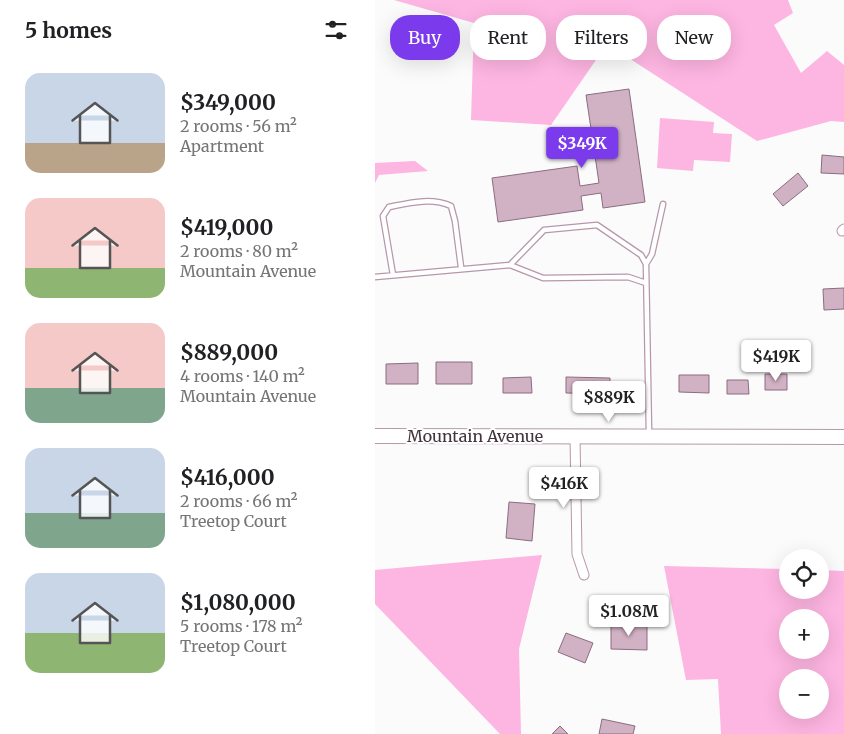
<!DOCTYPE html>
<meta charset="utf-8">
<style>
body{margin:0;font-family:Merriweather,serif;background:#f6f6f6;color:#202124;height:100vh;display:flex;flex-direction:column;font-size:19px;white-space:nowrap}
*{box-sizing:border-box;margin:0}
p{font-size:16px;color:#757577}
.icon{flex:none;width:28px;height:28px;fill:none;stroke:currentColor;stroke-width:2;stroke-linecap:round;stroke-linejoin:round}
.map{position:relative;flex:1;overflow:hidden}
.side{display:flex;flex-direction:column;background:#fff;width:375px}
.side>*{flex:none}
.banner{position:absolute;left:15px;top:15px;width:379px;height:45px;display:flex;gap:10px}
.fabs{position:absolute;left:404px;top:549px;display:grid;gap:10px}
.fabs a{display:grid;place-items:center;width:50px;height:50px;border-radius:50%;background:#fff;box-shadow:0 5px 20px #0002;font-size:25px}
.price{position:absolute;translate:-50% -42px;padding:0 11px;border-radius:5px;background:#fff;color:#222;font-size:16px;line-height:32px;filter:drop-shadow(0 1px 2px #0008)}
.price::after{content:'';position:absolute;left:50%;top:30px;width:15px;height:11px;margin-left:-8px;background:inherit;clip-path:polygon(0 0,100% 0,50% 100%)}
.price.current{background:#7c3aed;color:#fff}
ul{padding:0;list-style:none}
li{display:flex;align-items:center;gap:15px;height:125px;padding:0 25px}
li span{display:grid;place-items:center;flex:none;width:140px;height:100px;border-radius:15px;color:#555}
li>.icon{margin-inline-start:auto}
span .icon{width:60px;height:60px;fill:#fffc;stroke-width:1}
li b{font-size:21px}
h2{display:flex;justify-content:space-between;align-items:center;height:60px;padding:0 25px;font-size:21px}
.chip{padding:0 18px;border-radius:20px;background:#fff;box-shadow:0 5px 20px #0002;font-size:18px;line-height:45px}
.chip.current{background:#7c3aed;color:#fff}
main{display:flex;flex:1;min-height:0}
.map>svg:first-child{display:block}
.green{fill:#fdb5e1;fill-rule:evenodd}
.building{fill:#d1b1c4;stroke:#8b6d7f}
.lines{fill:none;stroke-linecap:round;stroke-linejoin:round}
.service-casing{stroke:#b797aa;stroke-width:7}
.minor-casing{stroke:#b797aa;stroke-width:11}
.secondary-casing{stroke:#b797aa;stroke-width:16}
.service{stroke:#fff;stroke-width:4.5}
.minor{stroke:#fff;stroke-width:9}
.secondary{stroke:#fff;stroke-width:14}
.labels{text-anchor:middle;stroke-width:4;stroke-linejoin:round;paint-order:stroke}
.street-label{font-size:16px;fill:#41343c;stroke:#fff}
</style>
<main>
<section class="side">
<h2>5 homes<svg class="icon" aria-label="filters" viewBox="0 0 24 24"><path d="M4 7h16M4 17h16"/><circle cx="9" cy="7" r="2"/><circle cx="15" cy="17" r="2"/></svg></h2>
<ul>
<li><span style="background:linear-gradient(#c9d6e8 70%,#b9a48a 0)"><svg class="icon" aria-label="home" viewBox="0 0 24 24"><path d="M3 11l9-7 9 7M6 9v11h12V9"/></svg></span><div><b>$349,000</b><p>2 rooms · 56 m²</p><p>Apartment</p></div></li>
<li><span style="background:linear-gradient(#f6c9c9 70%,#8fb573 0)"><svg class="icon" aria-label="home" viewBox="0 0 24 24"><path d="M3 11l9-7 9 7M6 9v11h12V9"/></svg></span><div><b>$419,000</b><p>2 rooms · 80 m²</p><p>Mountain Avenue</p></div></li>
<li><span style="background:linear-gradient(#f6c9c9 65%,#7fa58c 0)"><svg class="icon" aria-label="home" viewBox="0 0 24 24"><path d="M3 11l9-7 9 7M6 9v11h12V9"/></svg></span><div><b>$889,000</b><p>4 rooms · 140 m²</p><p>Mountain Avenue</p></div></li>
<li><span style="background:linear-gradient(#c9d6e8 65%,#7fa58c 0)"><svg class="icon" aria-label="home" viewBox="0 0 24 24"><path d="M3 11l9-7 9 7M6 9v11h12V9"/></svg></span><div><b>$416,000</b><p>2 rooms · 66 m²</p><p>Treetop Court</p></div></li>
<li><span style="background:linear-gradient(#c9d6e8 60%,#8fb573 0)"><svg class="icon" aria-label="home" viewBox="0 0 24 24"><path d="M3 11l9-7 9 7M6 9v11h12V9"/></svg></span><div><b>$1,080,000</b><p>5 rooms · 178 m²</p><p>Treetop Court</p></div></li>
</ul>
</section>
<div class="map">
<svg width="469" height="734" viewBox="0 0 469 734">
<rect width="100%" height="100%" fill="#fbfbfb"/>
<path class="green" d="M19,0h394l5,13 -19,12 27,48 26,-22 17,14v57l-13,-1 -74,20 -150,-97 -56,81 -80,-5 3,-97z
M285,118l54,4 -1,11 19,1 -2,28 -36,-2 -1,11 -36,-3z
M40,161l13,10 -49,4 -4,8v-20z
M167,555l-23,94 2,85h-21l-125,-130v-34z
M289,566l123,3v21h33v-20l24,1v163h-123l-3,-55 -32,1zM412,618h33v32h-33zM412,678h33v32h-33z"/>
<path class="building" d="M254,89l16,113 -42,6 -2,-15 -20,3 2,14 -85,12 -6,-44 85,-12 3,20 19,-3 -13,-88z
M447,155l22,2v17l-23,-1z
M423,173l10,13 -25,20 -10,-12z
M469,288v21l-20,1 -1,-21z
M61,362h36v22h-36z
M43,363v21h-32v-20z
M390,374h22v16h-22z
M304,375h30v18l-30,-1z
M156,377l1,16h-29v-15z
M191,377l44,1v16l-44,-1z
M352,380h21l1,14h-22z
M134,502l26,2 -3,37 -26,-3z
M236,625h36v25l-36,-1z
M191,633l27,10 -8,20 -27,-11z
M227,719l33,7 -2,8h-34z
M185,726l8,8h-16z"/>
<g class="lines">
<defs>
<path id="service" d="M271,264l6,-10 11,-50
M135,265l34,-35 53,-5 44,30 5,9 3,169
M18,275l-10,-59 6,-9c20,-4 42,-10 62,-1l4,15 6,46
M0,277l135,-12 33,13 85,-1 18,6"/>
<path id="minor" d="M467,231l2,-2
M200,437l2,117 7,21"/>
<path id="secondary" d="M0,436l469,1"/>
</defs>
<use href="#service" class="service-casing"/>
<use href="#minor" class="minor-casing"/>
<use href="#secondary" class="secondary-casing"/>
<use href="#service" class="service"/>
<use href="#minor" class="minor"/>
<use href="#secondary" class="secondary"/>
</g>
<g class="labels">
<g class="street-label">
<text x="100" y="442">Mountain Avenue</text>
</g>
</g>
</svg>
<div class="fabs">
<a><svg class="icon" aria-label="locate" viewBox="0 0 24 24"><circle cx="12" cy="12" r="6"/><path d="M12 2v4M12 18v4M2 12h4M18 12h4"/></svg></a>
<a>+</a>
<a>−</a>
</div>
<b class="price current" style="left:207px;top:169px">$349K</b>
<b class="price" style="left:401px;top:382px">$419K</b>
<b class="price" style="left:234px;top:423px">$889K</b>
<b class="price" style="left:189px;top:509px">$416K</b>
<b class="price" style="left:254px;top:637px">$1.08M</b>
<div class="banner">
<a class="chip current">Buy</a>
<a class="chip">Rent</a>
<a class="chip">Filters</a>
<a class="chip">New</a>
</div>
</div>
</main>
